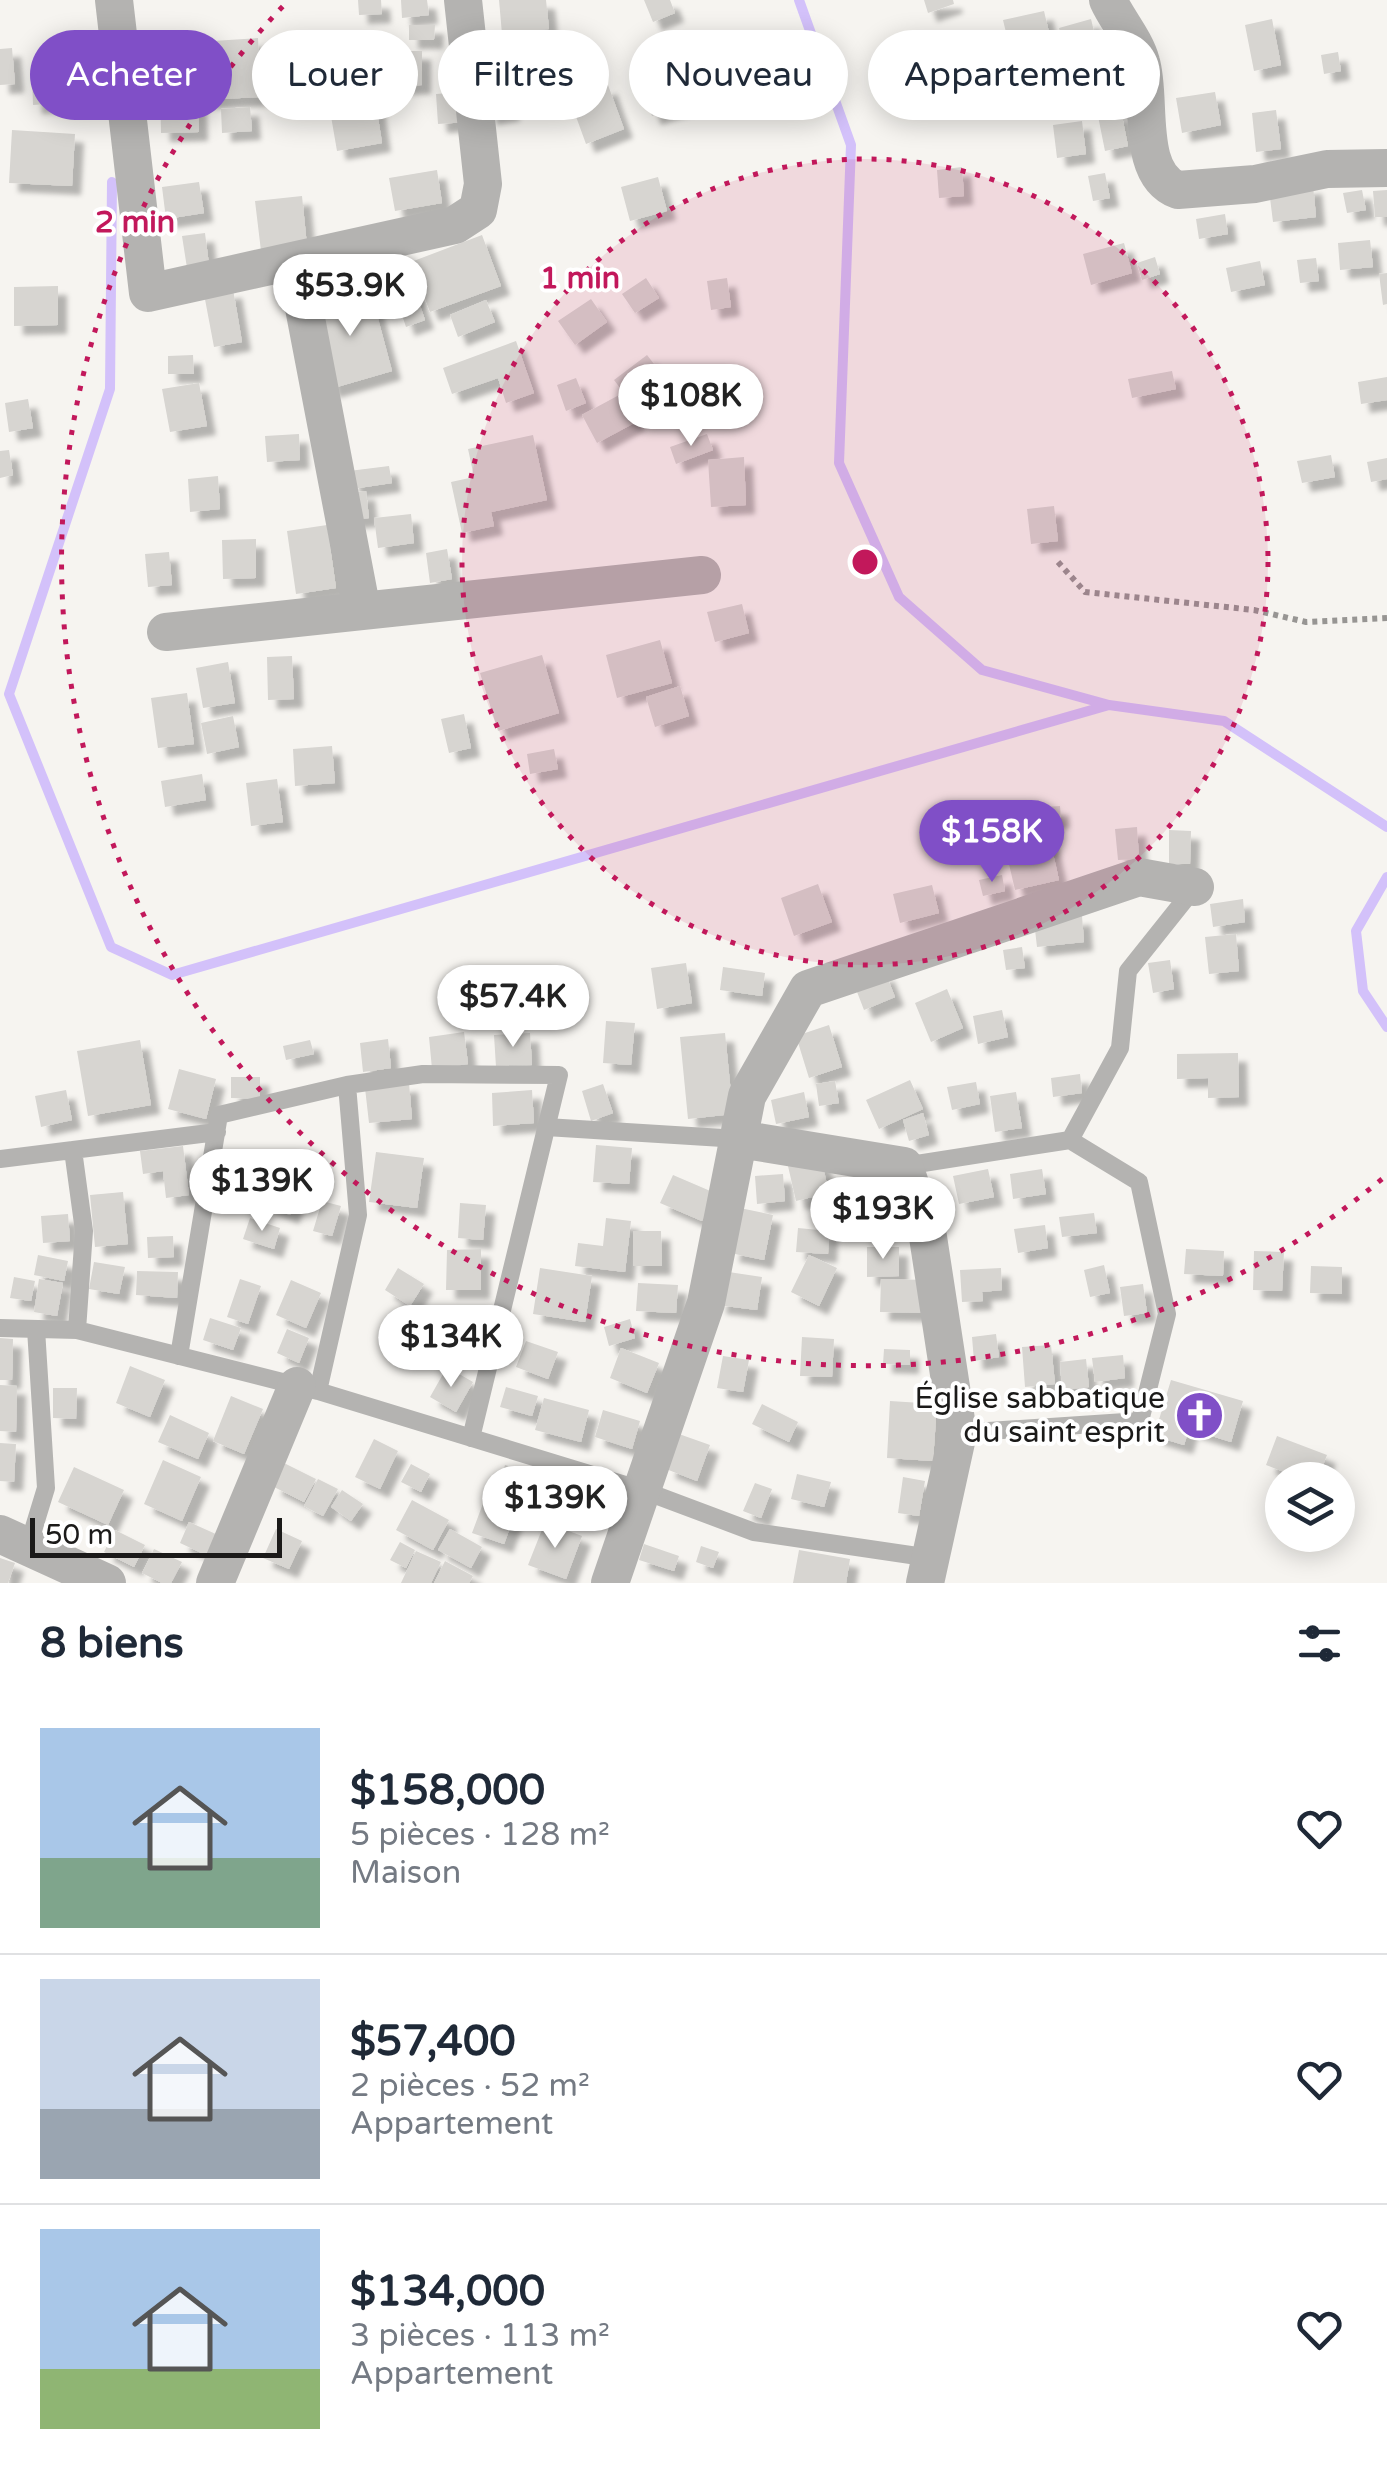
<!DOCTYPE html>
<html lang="fr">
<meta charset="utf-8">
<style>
body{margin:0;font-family:"Varela Round",sans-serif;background:#f2f2f3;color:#1f2937;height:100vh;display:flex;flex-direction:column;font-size:38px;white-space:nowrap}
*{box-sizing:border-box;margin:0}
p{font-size:32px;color:#747a83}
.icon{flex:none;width:55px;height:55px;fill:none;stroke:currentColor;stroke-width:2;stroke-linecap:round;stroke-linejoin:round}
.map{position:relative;height:1583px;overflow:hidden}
.panel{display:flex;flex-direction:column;background:#fff;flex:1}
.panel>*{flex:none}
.hud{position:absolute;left:30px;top:30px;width:1328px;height:90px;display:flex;gap:20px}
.fabs{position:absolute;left:1265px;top:1462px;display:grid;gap:20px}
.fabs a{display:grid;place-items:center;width:90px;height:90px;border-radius:50%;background:#fff;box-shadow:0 5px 25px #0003;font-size:50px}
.scale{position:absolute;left:30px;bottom:25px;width:252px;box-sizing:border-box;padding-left:10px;border:5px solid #1b1a19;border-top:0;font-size:28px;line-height:35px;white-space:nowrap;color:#1b1a19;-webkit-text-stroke:8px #fff;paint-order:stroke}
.price{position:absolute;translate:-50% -85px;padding:0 22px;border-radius:35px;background:#fff;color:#222;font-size:32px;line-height:65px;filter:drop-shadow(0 2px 5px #0008)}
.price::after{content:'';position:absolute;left:50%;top:60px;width:30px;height:22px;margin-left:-15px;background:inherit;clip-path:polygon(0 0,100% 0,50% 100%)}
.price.on{background:#804fc7;color:#fff}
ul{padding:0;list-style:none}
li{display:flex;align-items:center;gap:30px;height:250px;padding:0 40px}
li+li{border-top:2px solid #e0e1e3}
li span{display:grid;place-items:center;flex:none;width:280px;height:200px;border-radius:0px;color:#555}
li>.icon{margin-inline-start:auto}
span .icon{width:120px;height:120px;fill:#fffc;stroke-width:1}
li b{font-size:42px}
h2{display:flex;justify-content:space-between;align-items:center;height:120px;padding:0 40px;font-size:42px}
.chip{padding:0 35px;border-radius:45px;background:#fff;box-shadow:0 5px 25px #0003;font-size:35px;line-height:90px}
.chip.on{background:#804fc7;color:#fff}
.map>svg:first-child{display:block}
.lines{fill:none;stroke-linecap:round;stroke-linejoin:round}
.stream{stroke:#d3c1fa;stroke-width:10}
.building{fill:#d7d5d1;filter:url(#shadow)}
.path{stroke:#979593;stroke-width:6;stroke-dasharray:5 5;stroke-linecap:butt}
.service{stroke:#b4b3b1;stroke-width:18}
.minor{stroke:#b4b3b1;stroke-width:38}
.ring{fill:none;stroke:#c2185b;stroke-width:5;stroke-dasharray:5 10}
.labels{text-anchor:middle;stroke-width:8;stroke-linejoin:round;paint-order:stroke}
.poi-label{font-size:30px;fill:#1b1a19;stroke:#fff;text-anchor:end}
.centre{fill:#c2185b;stroke:#fff;stroke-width:5}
.ring-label{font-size:30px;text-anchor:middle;font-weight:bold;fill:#c2185b;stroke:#fff;stroke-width:8;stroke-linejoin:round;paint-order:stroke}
</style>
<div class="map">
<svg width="1387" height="1583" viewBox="0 0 1387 1583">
<defs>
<filter id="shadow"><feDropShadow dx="9" dy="9" stdDeviation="2.5" flood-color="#0004"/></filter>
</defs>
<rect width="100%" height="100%" fill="#f6f4f0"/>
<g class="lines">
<path class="stream" d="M799,0l52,145 -12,318 60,134 83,73 127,35 115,16 163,106
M112,182l-2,207 -101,305 102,253 61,28 937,-270
M1387,877l-31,54 7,60 24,36"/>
</g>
<path class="building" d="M358,0h23l1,14 -23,1z
M401,0h26l2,15 -27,3z
M499,0h47l3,29 -47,5z
M644,0h26l5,13 -22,9z
M924,0h29l1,4 -26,9z
M1044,11l12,51 -33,7 -6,-26 -8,2 -6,-25z
M1091,19l7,29 -32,9 -7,-29z
M1272,19l9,46 -27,6 -9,-46z
M409,25h26l-1,15h-25z
M553,37l7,33 -44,9 -8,-32z
M258,38l3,59 -61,3 -3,-58z
M12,48l3,36 -15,1v-36z
M399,51h23v34l-22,1z
M1338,52l3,19 -17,3 -3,-19z
M503,62l8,50 -23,4 -8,-50z
M1132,65l5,42 -39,5 -5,-42z
M681,66l12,37 -41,13 -11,-36z
M62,73l1,30 -30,2 -1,-30z
M197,83l2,49 -38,1 -1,-49z
M373,85l9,58 -45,8 -10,-58z
M608,85l16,44 -38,15 -16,-44z
M464,92l3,30 -29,2 -2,-30z
M1215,92l6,33 -39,8 -6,-35z
M250,107l2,24 -30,2 -1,-24z
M1276,110l5,39 -25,3 -4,-39z
M1121,111l7,35 -23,5 -7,-35z
M1082,121l4,33 -29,4 -4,-33z
M12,130l63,4 -3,52 -63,-3z
M962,167l2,29 -25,2 -2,-28z
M437,170l5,33 -47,8 -6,-33z
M1105,173l5,25 -17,3 -5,-25z
M658,177l9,34 -37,10 -9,-34z
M199,182l5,31 -38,6 -4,-32z
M1313,185l3,32 -43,5 -4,-32z
M1362,190l4,20 -19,3 -4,-20z
M1387,190v27h-12l-2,-26z
M302,196l5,50 -46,5 -6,-50z
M1225,214l3,20 -29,5 -3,-20z
M205,233l4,32 -22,3 -5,-32z
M482,235l19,51 -71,26 -19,-50z
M1370,240l3,27 -33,3 -2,-27z
M1124,243l8,30 -41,12 -8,-31z
M1155,257l5,17 -18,6 -5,-17z
M1316,258l3,23 -19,2 -3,-23z
M1260,261l5,24 -34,7 -5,-24z
M1387,273v31l-4,1 -4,-31z
M646,278l13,20 -24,15 -13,-19z
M727,278l4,29 -20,3 -4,-29z
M58,286v39l-44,1v-39z
M414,288l11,32 -19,7 -11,-33z
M233,289l9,53 -28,5 -10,-53z
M370,289l22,82 -62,18 -23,-82z
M591,299l16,23 -32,23 -17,-24z
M486,300l9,22 -37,15 -8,-22z
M516,341l18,52 -28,10 -8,-25 -46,16 -9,-26z
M193,355l1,19h-26v-18z
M647,355l25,32 -17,12 -6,-7 -16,13 -19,-25z
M1172,371l4,18 -44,9 -4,-19z
M1387,377v23l-26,4 -3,-22z
M576,378l10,25 -20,8 -9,-26z
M199,383l8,43 -37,6 -8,-43z
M621,394l15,28 -39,21 -15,-28z
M28,399l5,29 -24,4 -4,-29z
M299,434l1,26 -33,2 -2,-26z
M707,434l6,16 -37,14 -6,-17z
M533,435l14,65 -56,12 3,14 -32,7 -11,-51 23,-5 -6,-28z
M9,450l4,25 -13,3v-27z
M1331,455l4,22 -33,6 -5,-22z
M744,457l2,48 -35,2 -3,-47z
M1387,458v21l-16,3 -4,-20z
M389,466l3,17 -40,6 -3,-18z
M218,476l2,33 -30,3 -2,-33z
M366,491l3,27 -21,2 -2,-27z
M1054,506l4,35 -27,3 -4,-35z
M411,514l3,29 -36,5 -4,-30z
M327,525l9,63 -40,6 -9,-63z
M256,539v39l-33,1 -1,-39z
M447,549l5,30 -22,4 -4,-30z
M169,552l3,33 -24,2 -3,-33z
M742,604l7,29 -34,9 -8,-30z
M660,640l12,43 -55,15 -11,-43z
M542,655l17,58 -61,18 -18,-58z
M292,656l2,43 -26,1 -1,-43z
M228,662l7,41 -32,5 -7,-40z
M680,686l9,30 -34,11 -9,-30z
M187,693l7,51 -36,4 -7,-50z
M464,714l7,34 -22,5 -8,-34z
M233,716l6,31 -32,7 -6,-31z
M332,746l3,37 -40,3 -2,-37z
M554,749l4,20 -28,5 -3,-20z
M202,774l4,26 -41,7 -4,-26z
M277,779l6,43 -32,4 -5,-43z
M1060,806l1,13 -15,2 -1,-14z
M1137,827l2,32 -21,1 -3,-31z
M1169,830l22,1 -1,33h-21z
M1050,840l9,40 -44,10 -9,-39z
M1002,875l3,16 -22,5 -4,-16z
M818,884l14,38 -38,14 -13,-38z
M932,885l7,28 -39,10 -7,-29z
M1243,899l2,23 -32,5 -3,-23z
M1082,916l2,26 -47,5 -3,-26z
M1236,934l3,37 -30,3 -4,-37z
M1022,947l3,21 -19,2 -3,-20z
M1170,960l4,29 -21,4 -5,-30z
M686,963l6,40 -35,6 -6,-41z
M723,967l42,6 -3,23 -42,-6z
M885,972l10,25 -31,13 -10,-26z
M947,989l16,39 -32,14 -16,-39z
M1002,1010l6,27 -30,7 -5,-28z
M606,1021l29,2 -4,42 -28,-2z
M829,1025l13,42 -33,11 -13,-42z
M464,1032l4,32 -36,5 -3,-32z
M530,1033l2,32 -36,2 -2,-32z
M725,1033l8,81 -45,5 -8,-82z
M388,1039l3,29 -28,4 -3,-29z
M140,1040l11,65 -63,11 -11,-65z
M310,1040l4,14 -28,6 -3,-14z
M1238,1053l1,44 -31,1v-20l-31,1v-25z
M179,1069l37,10 -10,40 -38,-10z
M1080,1074l2,19 -29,4 -2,-19z
M231,1077h29v22l-29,-1z
M910,1080l13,29 -44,20 -13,-29z
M835,1081l4,22 -20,3 -3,-22z
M976,1082l4,22 -28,6 -5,-23z
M409,1083l3,36 -43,4 -4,-35z
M603,1084l10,29 -22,8 -9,-30z
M66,1090l6,30 -31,7 -6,-31z
M532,1090l2,33 -41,3 -1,-33z
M804,1092l5,25 -33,7 -5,-24z
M1016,1092l6,36 -27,4 -5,-36z
M923,1113l6,22 -20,6 -6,-21z
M596,1145l36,3 -3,36 -36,-2z
M183,1146l6,49 -23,3 -3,-27 -20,3 -3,-23z
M271,1150l31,10 -6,20 -32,-11z
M376,1152l48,6 -7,50 -48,-6z
M821,1158l8,35 -33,8 -8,-35z
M988,1169l6,28 -35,7 -6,-28z
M1042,1169l4,25 -33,5 -3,-25z
M783,1174l2,27 -28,3 -2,-28z
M673,1175l42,18 -13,28 -42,-18z
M273,1187l24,10 -7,18 -25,-10z
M123,1192l5,52 -33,3 -5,-52z
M883,1194l1,21 -29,1 -1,-20z
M322,1201l19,5 -9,30 -19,-5z
M460,1203l26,2 -3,35 -25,-2z
M740,1208l33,7 -9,45 -34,-7z
M1094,1213l3,20 -35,4 -3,-20z
M68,1214l2,27 -27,2 -2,-27z
M250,1218l30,10 -6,21 -31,-10z
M606,1218l25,3 -6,51 -50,-6 3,-23 25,3z
M1045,1225l3,23 -30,5 -4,-24z
M798,1228l31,3 -1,23 -32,-2z
M633,1231h28l1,35h-29z
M173,1236l1,21 -26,1 -1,-21z
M867,1247h32v29l-32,1z
M481,1249v41h-35l1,-40z
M1186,1249l38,2 -1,25 -39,-2z
M1254,1251l30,1 -2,39 -29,-1z
M38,1255l30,6 -4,20 -30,-6z
M809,1255l28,13 -18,38 -28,-14z
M94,1262l31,5 -6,27 -30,-5z
M1104,1265l6,28 -20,4 -6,-27z
M1311,1266l31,1v27l-32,-1z
M398,1268l26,16 -14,22 -25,-16z
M540,1268l52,8 -7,46 -52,-8z
M1001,1268l1,22 -20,2 1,9 -21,1 -2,-32z
M137,1271l41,1 -1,26 -41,-3z
M722,1271l40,6 -5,33 -40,-5z
M14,1277l21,4 -4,20 -21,-3z
M39,1279l24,4 -6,33 -23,-4z
M240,1279l21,7 -13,38 -21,-7z
M881,1279l49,1 -1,33 -49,-1z
M291,1280l30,13 -15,35 -30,-13z
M638,1283l40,2 -2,28 -40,-2z
M1143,1284l4,29 -23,3 -4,-29z
M210,1318l31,10 -8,22 -30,-10z
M630,1319l5,19 -26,8 -5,-19z
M287,1329l22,9 -10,25 -22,-10z
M996,1334l3,23 -25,4 -2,-24z
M802,1337l32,2 -2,38 -32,-1z
M0,1338l13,1 -1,41h-12z
M526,1341l32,11 -10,27 -32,-12z
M1051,1345l4,39 -30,3 -3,-40z
M621,1348l38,15 -12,30 -37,-15z
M884,1349l26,1v15l-27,-1z
M1123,1355l2,23 -30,4 -3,-24z
M723,1356l26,4 -6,32 -26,-4z
M1086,1359l3,28 -27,3 -2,-28z
M130,1366l35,14 -15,37 -34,-14z
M447,1367l26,15 -17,30 -26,-15z
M1171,1380l72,21 -12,41 -42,-13 -5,16 -30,-9z
M0,1385l17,1 -1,46 -16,-1z
M506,1387l32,9 -6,20 -32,-9z
M53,1388h24l-1,31 -23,-1z
M231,1396l32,13 -19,45 -31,-13z
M544,1398l45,12 -8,32 -46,-12z
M890,1401l47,3 -4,57 -46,-3z
M762,1404l36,18 -9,20 -37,-18z
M603,1410l37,11 -8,28 -37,-12z
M170,1415l39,18 -11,26 -40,-17z
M679,1434l31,11 -13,36 -31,-12z
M1277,1436l50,19 -10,25h-12l-39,-15z
M374,1439l24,12 -18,38 -25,-12z
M0,1443l16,1 -2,38 -14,-1z
M163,1460l38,17 -19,44 -38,-17z
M284,1463l32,16 -12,23 -32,-16z
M411,1464l19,10 -9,18 -20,-10z
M505,1465l36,10 -7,24 -36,-10z
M74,1467l50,23 -16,35 -50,-23z
M797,1474l34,8 -7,25 -33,-8z
M903,1477l22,4 -6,35 -21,-3z
M318,1479l20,10 -15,27 -19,-10z
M755,1483l17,6 -11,29 -18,-7z
M342,1490l21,14 -12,17 -20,-14z
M595,1491l24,6 -5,21 -25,-6z
M485,1498l32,11 -13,35 -32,-11z
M412,1500l37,20 -16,30 -37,-20z
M189,1522l29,13 -10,21 -28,-13z
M545,1522l37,14 -16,43 -38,-14z
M276,1529l26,12 -13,28 -26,-11z
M450,1529l32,18 -11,21 -33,-18z
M115,1530l30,15 -11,22 -30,-15z
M400,1542l15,8 -9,18 -16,-8z
M644,1544l35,12 -5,15 -35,-11z
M701,1546l18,6 -6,16 -17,-6z
M154,1549l28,13 -11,21h-9l-20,-10z
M799,1550l51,9 -4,24h-53z
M416,1551l25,11 -10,21h-30z
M0,1558l15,5 -7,20h-8z
M445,1561l28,15 -4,7h-35z"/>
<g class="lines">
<path class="path" d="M1058,562l27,30 169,18 52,12 81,-4"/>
<path class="service" d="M546,1127l193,12
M73,1150l11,81 -7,99
M0,1159l217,-27
M904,1166l166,-26 50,-92 8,-77 67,-84
M0,1328l77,2 241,61 324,99 112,42 177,26
M179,1356l40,-241 128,-30 76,-11 136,1 -88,363
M318,1391l40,-176 -11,-130
M958,1433l182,-12 27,-107 -28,-132 -69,-42
M28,1547l18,-59 -10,-159"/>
<path class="minor" d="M114,0l34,293 307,-68 23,-15 5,-26 -20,-184
M1108,0c9,20 27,40 33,62 11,36 -6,112 37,128l77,-6 72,-15 60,-1
M295,261l67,350 340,-36
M166,632l196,-21
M739,1139l165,27 24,71 30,196 -33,150
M0,1534l107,49
M215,1583l82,-197
M610,1583l96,-280 41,-207 61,-107 331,-112 56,10"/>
</g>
<circle cx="865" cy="562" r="403" fill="#c2185b" fill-opacity=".12"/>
<g class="ring">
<circle cx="865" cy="562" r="403"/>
<path d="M1382 1179A805 805 0 0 1 286 3"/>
</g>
<defs>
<symbol id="church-disc" viewBox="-11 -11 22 22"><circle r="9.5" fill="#804fc7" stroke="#fff"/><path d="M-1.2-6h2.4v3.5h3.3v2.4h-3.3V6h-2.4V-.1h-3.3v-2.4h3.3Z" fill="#fff"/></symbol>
</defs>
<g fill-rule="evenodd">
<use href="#church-disc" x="1172" y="1388" width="55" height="55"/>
</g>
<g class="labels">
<g class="poi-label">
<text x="1165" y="1408">Église sabbatique<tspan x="1165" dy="34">du saint esprit</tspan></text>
</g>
</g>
<circle cx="865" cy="562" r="15" class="centre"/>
<g class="ring-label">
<text x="135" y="232">2 min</text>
<text x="580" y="288">1 min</text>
</g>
</svg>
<div class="fabs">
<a><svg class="icon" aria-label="layers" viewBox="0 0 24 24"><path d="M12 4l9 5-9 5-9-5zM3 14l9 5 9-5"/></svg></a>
</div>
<div class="scale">50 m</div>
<b class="price" style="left:350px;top:339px">$53.9K</b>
<b class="price" style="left:691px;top:449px">$108K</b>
<b class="price on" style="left:992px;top:885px">$158K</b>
<b class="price" style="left:513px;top:1050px">$57.4K</b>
<b class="price" style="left:262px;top:1234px">$139K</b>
<b class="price" style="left:883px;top:1262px">$193K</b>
<b class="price" style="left:451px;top:1390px">$134K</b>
<b class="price" style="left:555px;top:1551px">$139K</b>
<div class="hud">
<a class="chip on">Acheter</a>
<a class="chip">Louer</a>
<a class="chip">Filtres</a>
<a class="chip">Nouveau</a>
<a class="chip">Appartement</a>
</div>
</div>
<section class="panel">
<h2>8 biens<svg class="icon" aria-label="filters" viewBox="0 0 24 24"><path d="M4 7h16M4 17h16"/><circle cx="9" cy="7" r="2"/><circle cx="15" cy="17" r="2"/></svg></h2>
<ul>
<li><span style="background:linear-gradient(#a9c7e8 65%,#7fa58c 0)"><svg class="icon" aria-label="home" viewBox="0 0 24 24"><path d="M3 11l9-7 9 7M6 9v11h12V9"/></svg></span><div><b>$158,000</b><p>5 pièces · 128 m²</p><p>Maison</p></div><svg class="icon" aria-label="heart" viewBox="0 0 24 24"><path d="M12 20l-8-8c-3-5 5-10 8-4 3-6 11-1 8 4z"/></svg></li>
<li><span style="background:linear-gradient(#c9d6e8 65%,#9aa5b1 0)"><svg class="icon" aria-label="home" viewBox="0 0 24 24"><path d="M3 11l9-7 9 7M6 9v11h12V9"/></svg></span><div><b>$57,400</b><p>2 pièces · 52 m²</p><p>Appartement</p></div><svg class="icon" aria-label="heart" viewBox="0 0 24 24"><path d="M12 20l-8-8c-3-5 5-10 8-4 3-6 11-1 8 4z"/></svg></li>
<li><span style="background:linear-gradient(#a9c7e8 70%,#8fb573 0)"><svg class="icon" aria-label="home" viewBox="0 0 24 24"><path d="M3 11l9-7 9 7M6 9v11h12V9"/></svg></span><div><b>$134,000</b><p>3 pièces · 113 m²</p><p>Appartement</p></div><svg class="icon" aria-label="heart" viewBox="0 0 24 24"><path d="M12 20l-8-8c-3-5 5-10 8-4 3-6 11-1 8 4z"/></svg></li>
</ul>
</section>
